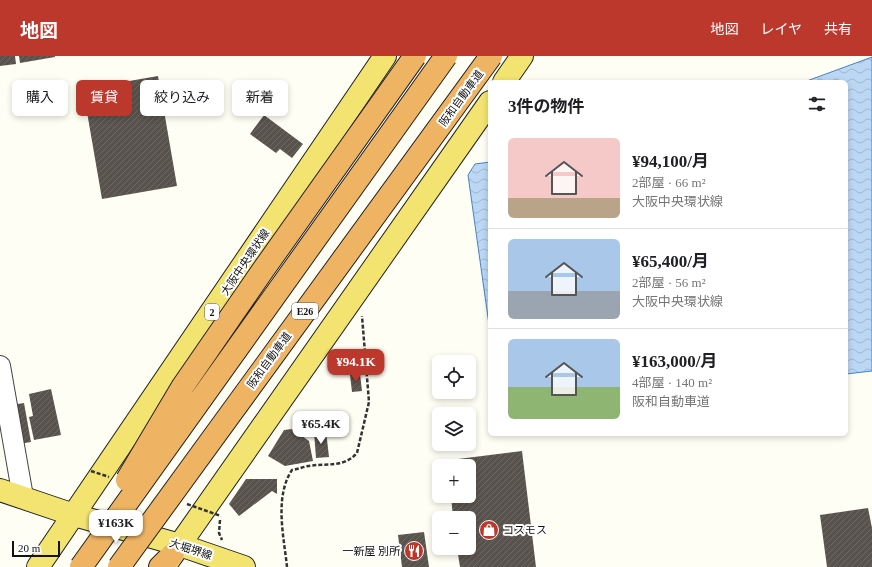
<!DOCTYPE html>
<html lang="ja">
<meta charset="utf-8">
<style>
body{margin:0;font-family:"Times New Roman","Noto Sans JP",serif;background:#f2f2f2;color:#202124;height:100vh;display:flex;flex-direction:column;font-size:15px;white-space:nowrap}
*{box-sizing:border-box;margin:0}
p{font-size:13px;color:#757577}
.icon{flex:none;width:22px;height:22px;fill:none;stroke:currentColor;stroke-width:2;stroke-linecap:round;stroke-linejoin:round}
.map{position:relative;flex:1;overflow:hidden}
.panel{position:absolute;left:488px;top:24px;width:360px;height:356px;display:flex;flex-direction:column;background:#fff;border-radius:6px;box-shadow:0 2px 6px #0003}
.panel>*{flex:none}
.banner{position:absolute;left:12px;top:24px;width:380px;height:36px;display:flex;gap:8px}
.controls{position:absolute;left:432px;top:299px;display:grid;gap:8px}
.controls a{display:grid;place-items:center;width:44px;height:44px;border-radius:6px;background:#fff;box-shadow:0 2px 6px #0003;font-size:20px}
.scale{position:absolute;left:12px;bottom:10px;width:48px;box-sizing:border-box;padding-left:4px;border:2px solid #111;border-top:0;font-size:11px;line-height:14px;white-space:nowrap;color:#111;-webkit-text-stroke:3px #fff;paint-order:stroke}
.price{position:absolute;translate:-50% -34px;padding:0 9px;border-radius:8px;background:#fff;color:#222;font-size:13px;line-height:26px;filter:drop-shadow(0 1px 2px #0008)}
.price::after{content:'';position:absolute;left:50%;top:24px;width:12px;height:9px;margin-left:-6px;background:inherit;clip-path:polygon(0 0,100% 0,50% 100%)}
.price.on{background:#bc382d;color:#fff}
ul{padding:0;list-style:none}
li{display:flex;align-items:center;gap:12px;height:100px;padding:0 20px}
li+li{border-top:1px solid #e0e0e0}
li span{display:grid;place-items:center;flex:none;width:112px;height:80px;border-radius:6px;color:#555}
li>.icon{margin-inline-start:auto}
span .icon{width:48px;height:48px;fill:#fffc;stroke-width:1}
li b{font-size:17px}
h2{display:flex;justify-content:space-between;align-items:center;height:48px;padding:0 20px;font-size:17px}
.tag{padding:0 14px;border-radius:6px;background:#fff;box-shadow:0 2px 6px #0003;font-size:14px;line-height:36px}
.tag.on{background:#bc382d;color:#fff}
header{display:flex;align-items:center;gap:24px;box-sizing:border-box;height:56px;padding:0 20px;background:#bc382d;color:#fff}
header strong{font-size:19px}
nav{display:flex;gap:22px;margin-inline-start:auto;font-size:14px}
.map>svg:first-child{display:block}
.water{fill:url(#water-waves);stroke:#4583c8}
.building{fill:url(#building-hatch)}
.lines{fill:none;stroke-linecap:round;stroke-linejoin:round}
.minor-casing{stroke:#444;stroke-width:22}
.major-casing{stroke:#222;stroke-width:24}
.highway-casing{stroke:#222;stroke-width:24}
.path{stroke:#333;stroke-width:2.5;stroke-dasharray:4 2;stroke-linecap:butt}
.minor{stroke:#fff;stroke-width:20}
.major{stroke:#f3e370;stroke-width:22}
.highway{stroke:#eeb463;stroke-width:22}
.highway-bridge-casing{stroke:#222;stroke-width:24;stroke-linecap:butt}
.path-bridge{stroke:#333;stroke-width:2.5;stroke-dasharray:4 2;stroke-linecap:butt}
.highway-bridge{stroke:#eeb463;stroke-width:22}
.labels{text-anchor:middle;stroke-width:4;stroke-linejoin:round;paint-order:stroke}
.shield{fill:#fff;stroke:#585858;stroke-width:1}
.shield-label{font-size:10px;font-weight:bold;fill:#111}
.street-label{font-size:11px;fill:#111;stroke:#fff}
.poi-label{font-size:11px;fill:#111;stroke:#fff;text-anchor:start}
</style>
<header>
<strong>地図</strong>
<nav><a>地図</a><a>レイヤ</a><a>共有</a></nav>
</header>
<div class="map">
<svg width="872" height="511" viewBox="0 0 872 511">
<defs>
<pattern id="water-waves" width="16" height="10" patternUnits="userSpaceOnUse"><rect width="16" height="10" fill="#bbd7f4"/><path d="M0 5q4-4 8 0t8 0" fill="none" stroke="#a0b8d0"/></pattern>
<pattern id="building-hatch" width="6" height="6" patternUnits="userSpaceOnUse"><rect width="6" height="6" fill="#59534d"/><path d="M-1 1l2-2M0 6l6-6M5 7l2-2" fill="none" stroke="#6c6762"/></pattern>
</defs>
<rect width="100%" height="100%" fill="#fffef4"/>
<path class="water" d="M872,1v314l-26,3v-292h-42z
M490,106v170l-22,-157 7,-11z"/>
<path class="building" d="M0,0h15l1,8 -16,2z
M19,0h36v1l-35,6z
M158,20l19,110 -75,13 -19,-110z
M264,59l39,29 -11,14 -12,-9 -4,4 -26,-19z
M360,318l2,17 -10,1 -2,-17z
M51,333l10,46 -27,5 -5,-23 4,-1 -4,-22z
M24,347l7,39 -12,2 -7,-39z
M292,373l17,12 4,20 -28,5 -17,-10 16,-26z
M326,375l3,26 -13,1 -2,-26z
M522,395l14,116h-76l-3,-19h12v-30h-16l-2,-22h18v-30h-30l-1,27 -4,-31z
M246,423h31v15l-5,-3 -33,25 -10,-12z
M868,452l4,20v39h-45l-7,-52z
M424,476l5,35h-27l-4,-32z"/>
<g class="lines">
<defs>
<path id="minor" d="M0,310l23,131"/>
<path id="major" d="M504,26l18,-26
M0,434l74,25 106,30 64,22
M38,511l347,-511
M164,511l326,-465"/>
<path id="highway" d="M160,511l13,-13"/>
</defs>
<use href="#minor" class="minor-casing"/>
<use href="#major" class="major-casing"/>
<use href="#highway" class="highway-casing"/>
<path class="path" d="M220,464l-1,13 3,7
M287,511c-3,-30 -13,-70 5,-97 6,-1 11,-3 16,-4 18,-3 36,2 49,-13l12,-51 -7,-86"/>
<use href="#minor" class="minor"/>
<use href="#major" class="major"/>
<use href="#highway" class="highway"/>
<defs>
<path id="highway-bridge" d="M127,424l56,-94 80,-116 152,-214
M81,511l365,-511
M119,511l372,-511"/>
</defs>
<use href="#highway-bridge" class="highway-bridge-casing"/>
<path class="path-bridge" d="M91,415l18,6
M187,448l34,12"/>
<use href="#highway-bridge" class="highway-bridge"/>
</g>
<defs>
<symbol id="shop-disc" viewBox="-11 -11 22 22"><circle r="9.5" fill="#bc382d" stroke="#fff"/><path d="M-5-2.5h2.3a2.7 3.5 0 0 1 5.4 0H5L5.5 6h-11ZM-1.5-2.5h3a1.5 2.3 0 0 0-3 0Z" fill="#fff"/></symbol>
<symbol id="restaurant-disc" viewBox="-11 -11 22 22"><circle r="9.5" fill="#bc382d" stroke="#fff"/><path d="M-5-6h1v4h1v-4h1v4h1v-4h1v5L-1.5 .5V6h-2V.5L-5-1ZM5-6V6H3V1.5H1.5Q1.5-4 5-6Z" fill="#fff"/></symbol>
</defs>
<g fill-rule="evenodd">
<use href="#shop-disc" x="478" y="463" width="22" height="22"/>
<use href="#restaurant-disc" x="403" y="484" width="22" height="22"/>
</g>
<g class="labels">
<g class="shield">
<rect x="292" y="247" width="26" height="16" rx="3"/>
<rect x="205" y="248" width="14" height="16" rx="3"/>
</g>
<g class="shield-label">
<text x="305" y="259">E26</text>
<text x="212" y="260">2</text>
</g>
<g class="street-label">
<text transform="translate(461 42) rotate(-54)" y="4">阪和自動車道</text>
<text transform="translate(245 206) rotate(-56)" y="4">大阪中央環状線</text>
<text transform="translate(269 304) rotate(-54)" y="4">阪和自動車道</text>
<text transform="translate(191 493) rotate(18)" y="4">大堀堺線</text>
</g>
<g class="poi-label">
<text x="503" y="478">コスモス</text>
<text x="400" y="499" text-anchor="end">一新屋 別所</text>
</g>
</g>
</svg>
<div class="controls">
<a><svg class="icon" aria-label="locate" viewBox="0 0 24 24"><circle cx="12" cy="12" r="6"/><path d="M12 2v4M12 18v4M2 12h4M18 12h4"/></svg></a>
<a><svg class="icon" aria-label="layers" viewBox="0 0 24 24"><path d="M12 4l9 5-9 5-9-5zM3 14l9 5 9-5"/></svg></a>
<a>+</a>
<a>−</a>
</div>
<div class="scale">20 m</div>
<b class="price on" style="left:356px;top:327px">¥94.1K</b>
<b class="price" style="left:321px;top:389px">¥65.4K</b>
<b class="price" style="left:116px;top:488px">¥163K</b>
<div class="banner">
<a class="tag">購入</a>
<a class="tag on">賃貸</a>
<a class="tag">絞り込み</a>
<a class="tag">新着</a>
</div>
<section class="panel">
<h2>3件の物件<svg class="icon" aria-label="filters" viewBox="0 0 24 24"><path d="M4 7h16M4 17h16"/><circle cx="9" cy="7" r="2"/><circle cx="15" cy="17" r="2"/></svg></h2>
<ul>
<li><span style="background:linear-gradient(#f6c9c9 75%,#b9a48a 0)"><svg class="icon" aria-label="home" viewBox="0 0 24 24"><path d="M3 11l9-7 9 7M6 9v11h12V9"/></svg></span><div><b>¥94,100/月</b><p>2部屋 · 66 m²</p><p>大阪中央環状線</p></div></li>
<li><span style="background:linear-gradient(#a9c7e8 65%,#9aa5b1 0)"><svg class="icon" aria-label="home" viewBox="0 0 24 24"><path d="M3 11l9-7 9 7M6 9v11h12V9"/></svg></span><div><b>¥65,400/月</b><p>2部屋 · 56 m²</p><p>大阪中央環状線</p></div></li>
<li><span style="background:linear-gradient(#a9c7e8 60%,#8fb573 0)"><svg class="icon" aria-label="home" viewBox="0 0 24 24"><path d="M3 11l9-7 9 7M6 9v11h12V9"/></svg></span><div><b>¥163,000/月</b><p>4部屋 · 140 m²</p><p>阪和自動車道</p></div></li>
</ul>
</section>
</div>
